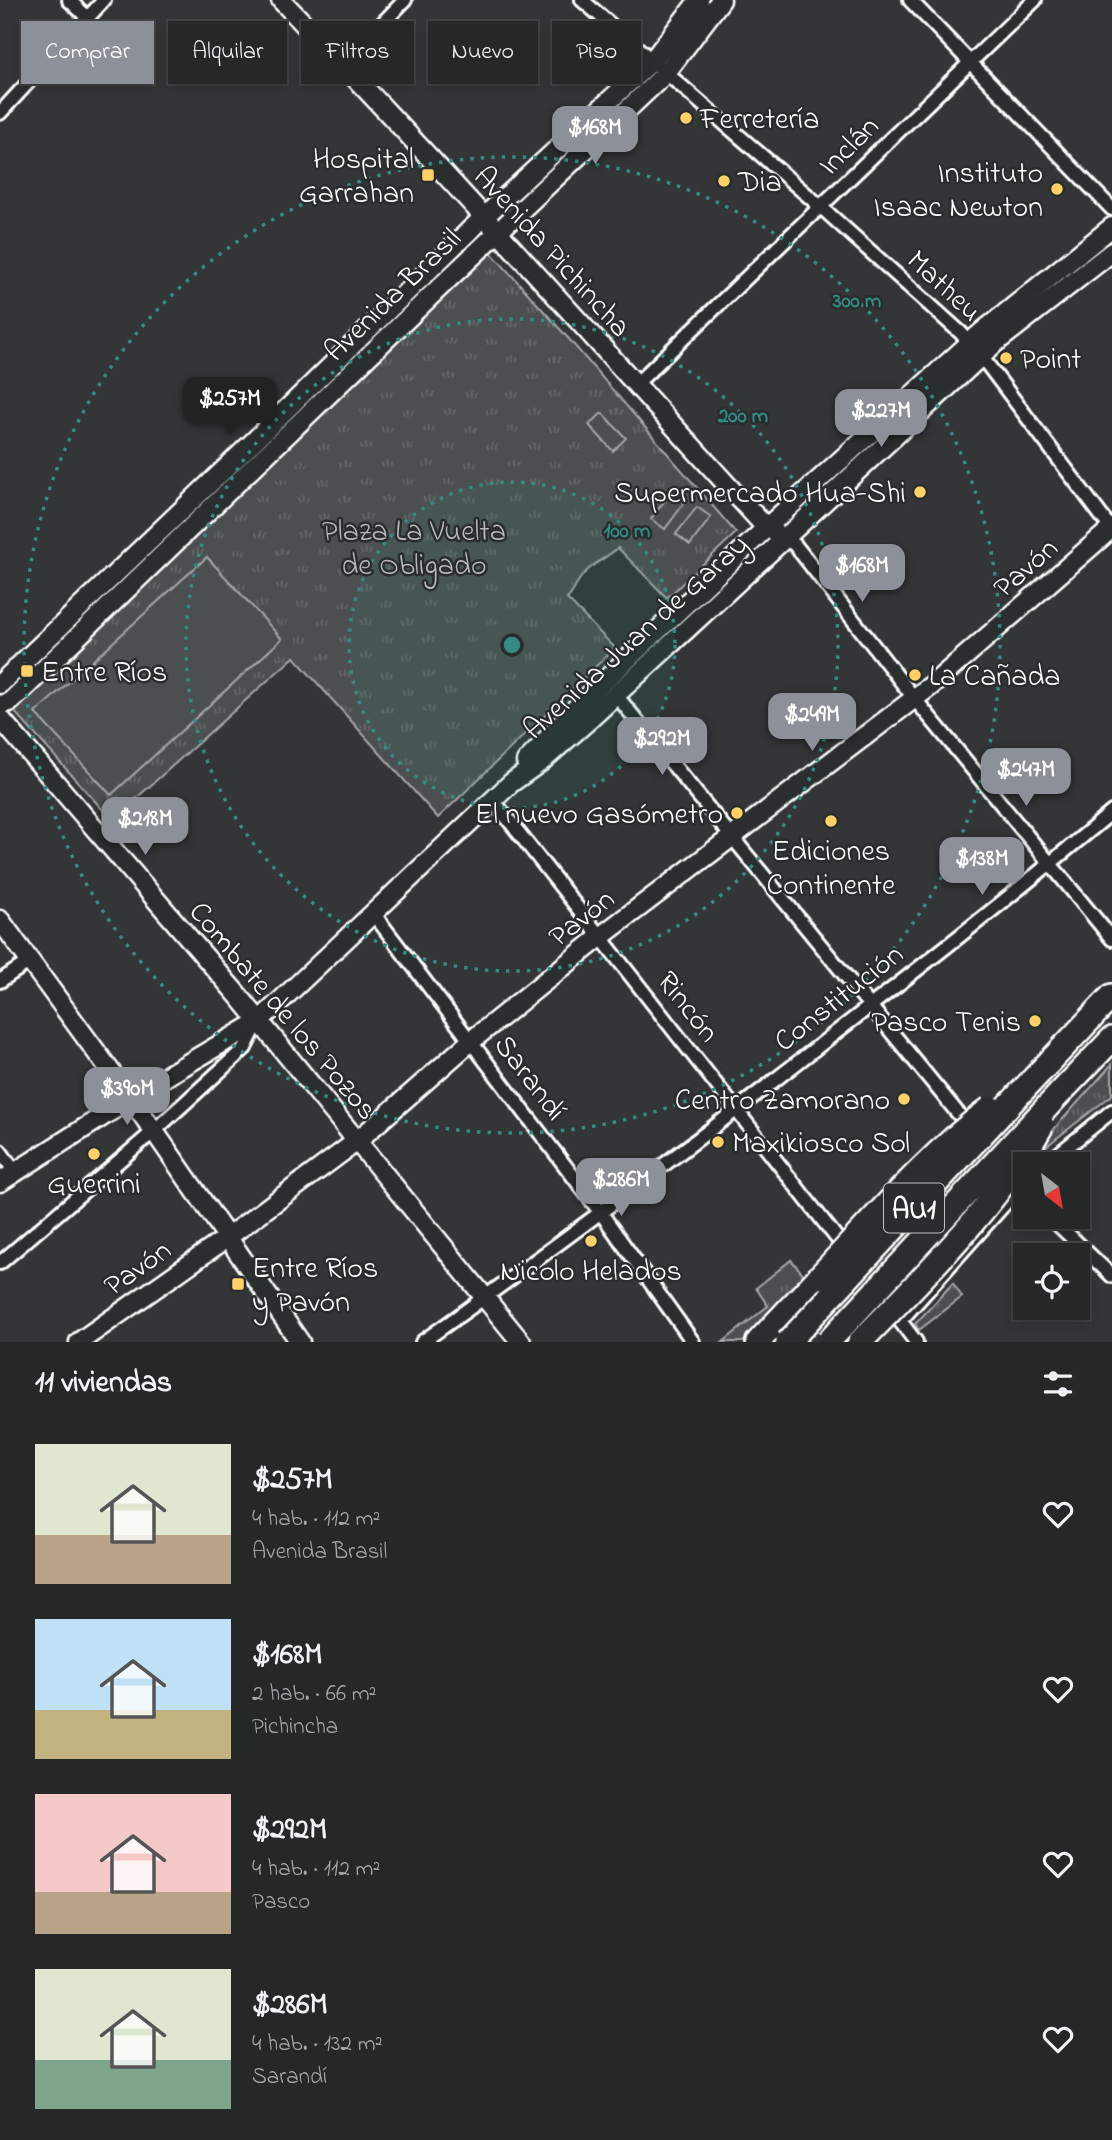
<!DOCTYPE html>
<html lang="es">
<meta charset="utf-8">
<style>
body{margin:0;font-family:"Indie Flower",sans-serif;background:#323434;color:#f1f3f6;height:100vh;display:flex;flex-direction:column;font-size:26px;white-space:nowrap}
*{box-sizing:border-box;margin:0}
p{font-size:23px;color:#a4a6a8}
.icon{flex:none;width:38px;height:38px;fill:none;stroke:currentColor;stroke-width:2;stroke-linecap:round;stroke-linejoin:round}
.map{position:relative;height:1342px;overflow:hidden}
.panel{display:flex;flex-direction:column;background:#262828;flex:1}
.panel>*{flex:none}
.hud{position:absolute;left:21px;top:21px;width:700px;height:63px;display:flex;gap:14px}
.needle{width:46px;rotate:149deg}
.fabs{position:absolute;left:1013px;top:1152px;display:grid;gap:14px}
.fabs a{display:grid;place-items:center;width:77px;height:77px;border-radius:0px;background:#262828;box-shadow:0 4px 10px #0003,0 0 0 2px #424445;font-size:35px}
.price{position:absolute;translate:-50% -60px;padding:0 16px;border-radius:14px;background:#8c9099;color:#fff;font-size:23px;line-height:46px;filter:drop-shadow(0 2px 4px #0008)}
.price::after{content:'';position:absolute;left:50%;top:42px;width:21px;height:16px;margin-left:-10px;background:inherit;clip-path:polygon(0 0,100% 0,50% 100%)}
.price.active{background:#222;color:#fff}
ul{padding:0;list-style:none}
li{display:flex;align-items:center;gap:21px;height:175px;padding:0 35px}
li span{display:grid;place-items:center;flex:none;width:196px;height:140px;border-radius:0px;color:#555}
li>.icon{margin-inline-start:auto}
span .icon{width:84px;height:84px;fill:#fffc;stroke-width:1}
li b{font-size:30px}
h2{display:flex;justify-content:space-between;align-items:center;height:84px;padding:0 35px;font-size:30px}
.tag{padding:0 24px;border-radius:0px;background:#262828;box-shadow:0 4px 10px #0003,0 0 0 2px #424445;font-size:24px;line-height:63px}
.tag.active{background:#8c9099;color:#fff}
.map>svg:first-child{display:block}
.park{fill:url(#park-tufts);stroke:#a6a7a8;stroke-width:2}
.garden{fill:#4c4f50;stroke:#a6a7a8;stroke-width:2}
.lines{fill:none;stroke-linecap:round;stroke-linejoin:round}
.street-casing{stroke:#fff;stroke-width:18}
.secondary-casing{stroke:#fff;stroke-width:23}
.highway-casing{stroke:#fff;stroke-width:28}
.street{stroke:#2a2d2e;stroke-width:12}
.secondary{stroke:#2a2d2e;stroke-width:18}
.highway{stroke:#2a2d2e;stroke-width:23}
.highway-bridge-casing{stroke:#fff;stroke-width:28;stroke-linecap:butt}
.highway-bridge{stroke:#2a2d2e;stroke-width:23}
.ring{fill:none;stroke:#338b84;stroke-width:3.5;stroke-dasharray:3.5 7}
.poi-dot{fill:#ffd166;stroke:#2a2d2e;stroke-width:2.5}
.labels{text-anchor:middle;stroke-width:5;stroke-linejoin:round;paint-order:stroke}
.shield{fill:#2a2d2e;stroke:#bfc0c0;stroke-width:2}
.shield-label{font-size:28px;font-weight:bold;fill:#fff}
.poi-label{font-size:30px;fill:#fff;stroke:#2a2d2e;text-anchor:start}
.street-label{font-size:30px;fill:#fff;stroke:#2a2d2e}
.park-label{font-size:30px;fill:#b7b9b9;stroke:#2a2d2e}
.centre{fill:#338b84;stroke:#2a2d2e;stroke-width:3.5}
.ring-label{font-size:21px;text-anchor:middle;font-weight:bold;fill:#338b84;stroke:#2a2d2e;stroke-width:5;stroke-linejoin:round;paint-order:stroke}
</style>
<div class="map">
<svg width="1112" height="1342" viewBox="0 0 1112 1342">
<defs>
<pattern id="park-tufts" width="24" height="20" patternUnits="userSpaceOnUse" patternTransform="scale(1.75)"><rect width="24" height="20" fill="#4c4f50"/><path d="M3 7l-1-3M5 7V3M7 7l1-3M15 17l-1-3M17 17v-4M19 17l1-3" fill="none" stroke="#67696a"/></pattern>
</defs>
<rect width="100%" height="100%" fill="#333536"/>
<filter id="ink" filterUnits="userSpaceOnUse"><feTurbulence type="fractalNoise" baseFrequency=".0143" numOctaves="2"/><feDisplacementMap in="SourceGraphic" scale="14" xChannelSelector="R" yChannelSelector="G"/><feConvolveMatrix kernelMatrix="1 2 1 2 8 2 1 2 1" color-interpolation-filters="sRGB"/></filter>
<g filter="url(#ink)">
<path class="park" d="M488,249l80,89 168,195 -69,65 -49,-50c-12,10 -30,18 -39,32 -4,7 -5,12 -12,19l48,49 -177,170 -144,-161 -182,163 -99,-110z
M1112,1064v31l-91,71z
M791,1260l14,16 -62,66h-20l45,-36 -12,-18z
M953,1283l9,14 -43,33 -4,-6z"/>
<path class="garden" d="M602,413l24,25 -13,13 -24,-26z
M672,491l13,11 -20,27 -14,-10z
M697,507l14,10 -21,28 -14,-11z
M207,557l75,82 -171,156 -76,-82z"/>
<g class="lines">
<defs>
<path id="street" d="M69,0l19,18
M582,0l239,207 140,126 20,23 131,174
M910,0l202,209
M343,64l62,-64
M0,113l104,-113
M635,385l400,-385
M784,538l11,7 119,153 198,241
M616,695l349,427
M493,800l350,446
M373,913l228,300 92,129
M0,981l30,-20
M0,1151l15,21
M1046,1164l66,-53
M1049,1216l63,60
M0,1263l154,-132 91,-83 12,-24
M422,1342c143,-101 283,-207 421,-315 91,-70 181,-141 269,-215
M916,1342l-16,-21 126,-141"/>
<path id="secondary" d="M281,0c164,170 320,347 479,521l16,12
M0,684l252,-241 218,-213 182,-169 47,-61
M0,705l10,-3 430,-415 225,-213 56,-74
M0,718l242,282 279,342
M526,762l53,-57 188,-178 215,-195 130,-105
M0,920l154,211 146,211
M0,1182l158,-101 100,-59 253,-239 31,-22 49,-43 403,-374 118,-92
M79,1342l149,-105 129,-96 114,-100 129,-104 332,-252 180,-157"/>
<path id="highway" d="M1039,1073l73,-77
M1060,1093l52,-54
M758,1342l61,-65"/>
</defs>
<use href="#street" class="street-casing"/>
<use href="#secondary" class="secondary-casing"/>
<use href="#highway" class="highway-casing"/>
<use href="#street" class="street"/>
<use href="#secondary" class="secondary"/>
<use href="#highway" class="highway"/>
<defs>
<path id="highway-bridge" d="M819,1277c55,-58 108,-121 172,-169
M788,1342l251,-269
M828,1342l232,-249
M860,1342c64,-66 137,-136 182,-217"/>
</defs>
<use href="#highway-bridge" class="highway-bridge-casing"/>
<use href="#highway-bridge" class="highway-bridge"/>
</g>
</g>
<circle cx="512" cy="645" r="163" fill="#338b84" fill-opacity=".12"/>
<g class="ring">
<circle cx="512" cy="645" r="163"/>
<circle cx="512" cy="645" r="326"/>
<circle cx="512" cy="645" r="488"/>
</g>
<g class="poi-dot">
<circle cx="686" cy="118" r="7"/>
<rect x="421" y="168" width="14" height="14" rx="3.5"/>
<circle cx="724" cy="181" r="7"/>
<circle cx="1057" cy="189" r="7"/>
<circle cx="1006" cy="358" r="7"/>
<circle cx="920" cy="492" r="7"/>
<rect x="20" y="664" width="14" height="14" rx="3.5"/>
<circle cx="915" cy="675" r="7"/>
<circle cx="737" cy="813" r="7"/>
<circle cx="831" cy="821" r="7"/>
<circle cx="1035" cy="1021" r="7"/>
<circle cx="904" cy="1099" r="7"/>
<circle cx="718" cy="1142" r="7"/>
<circle cx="94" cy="1154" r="7"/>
<circle cx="591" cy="1241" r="7"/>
<rect x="231" y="1277" width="14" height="14" rx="3.5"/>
</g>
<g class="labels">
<rect class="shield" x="884" y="1183.5" width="60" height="49" rx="5"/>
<g class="shield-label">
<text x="914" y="1218">AU1</text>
</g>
<g class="poi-label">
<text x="700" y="128">Ferretería</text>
<text x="414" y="168" text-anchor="end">Hospital<tspan x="414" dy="34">Garrahan</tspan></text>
<text x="1043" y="182" text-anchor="end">Instituto<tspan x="1043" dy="34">Isaac Newton</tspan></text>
<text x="738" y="191">Dia</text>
<text x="1020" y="368">Point</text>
<text x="906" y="502" text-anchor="end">Supermercado Hua-Shi</text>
<text x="41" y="681">Entre Ríos</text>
<text x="929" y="685">La Cañada</text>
<text x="723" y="823" text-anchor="end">El nuevo Gasómetro</text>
<text x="831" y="860" text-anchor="middle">Ediciones<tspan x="831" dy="34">Continente</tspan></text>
<text x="1021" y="1031" text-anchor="end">Pasco Tenis</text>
<text x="890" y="1109" text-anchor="end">Centro Zamorano</text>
<text x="732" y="1152">Maxikiosco Sol</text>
<text x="94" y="1193" text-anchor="middle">Guerrini</text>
<text x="252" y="1277">Entre Ríos<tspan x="252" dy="34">y Pavón</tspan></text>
<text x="591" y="1280" text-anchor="middle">Nicolo Helados</text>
</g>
<g class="street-label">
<text transform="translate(848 145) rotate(-44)" y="10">Inclán</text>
<text transform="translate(553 251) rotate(48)" y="10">Avenida Pichincha</text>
<text transform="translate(945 285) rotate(43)" y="10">Matheu</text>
<text transform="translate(392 294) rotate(-44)" y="10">Avenida Brasil</text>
<text transform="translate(1025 567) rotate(-41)" y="10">Pavón</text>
<text transform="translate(635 636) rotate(-42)" y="10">Avenida Juan de Garay</text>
<text transform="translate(581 917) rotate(-38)" y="10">Pavón</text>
<text transform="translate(838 997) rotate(-38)" y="10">Constitución</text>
<text transform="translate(689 1006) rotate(52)" y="10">Rincón</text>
<text transform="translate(284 1010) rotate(50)" y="10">Combate de los Pozos</text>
<text transform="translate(531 1077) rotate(53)" y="10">Sarandí</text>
<text transform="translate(137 1267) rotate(-35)" y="10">Pavón</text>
</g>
<g class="park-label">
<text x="414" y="540">Plaza La Vuelta<tspan x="414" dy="34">de Obligado</tspan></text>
</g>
</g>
<circle cx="512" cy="645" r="10" class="centre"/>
<g class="ring-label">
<text x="857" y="307">300 m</text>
<text x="743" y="422">200 m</text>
<text x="627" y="537">100 m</text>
</g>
</svg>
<div class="fabs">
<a><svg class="needle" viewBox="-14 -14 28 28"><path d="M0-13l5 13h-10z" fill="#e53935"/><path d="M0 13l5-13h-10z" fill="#a4a6a8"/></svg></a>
<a><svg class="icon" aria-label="locate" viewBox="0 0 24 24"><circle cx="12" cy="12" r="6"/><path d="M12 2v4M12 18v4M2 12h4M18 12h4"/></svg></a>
</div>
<b class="price" style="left:595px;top:166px">$168M</b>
<b class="price active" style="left:230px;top:437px">$257M</b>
<b class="price" style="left:881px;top:449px">$227M</b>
<b class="price" style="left:862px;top:604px">$168M</b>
<b class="price" style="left:812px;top:753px">$249M</b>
<b class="price" style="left:662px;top:777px">$292M</b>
<b class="price" style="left:1026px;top:808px">$247M</b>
<b class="price" style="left:145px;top:857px">$218M</b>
<b class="price" style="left:982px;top:897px">$138M</b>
<b class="price" style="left:127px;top:1127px">$390M</b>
<b class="price" style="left:621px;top:1218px">$286M</b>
<div class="hud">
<a class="tag active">Comprar</a>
<a class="tag">Alquilar</a>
<a class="tag">Filtros</a>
<a class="tag">Nuevo</a>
<a class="tag">Piso</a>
</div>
</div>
<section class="panel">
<h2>11 viviendas<svg class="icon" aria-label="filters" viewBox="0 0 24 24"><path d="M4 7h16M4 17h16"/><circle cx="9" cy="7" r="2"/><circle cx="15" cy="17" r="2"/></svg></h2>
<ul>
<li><span style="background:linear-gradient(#dfe7d0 65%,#b9a48a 0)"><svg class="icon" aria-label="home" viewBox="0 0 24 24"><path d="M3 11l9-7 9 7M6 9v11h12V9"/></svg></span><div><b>$257M</b><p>4 hab. · 112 m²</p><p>Avenida Brasil</p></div><svg class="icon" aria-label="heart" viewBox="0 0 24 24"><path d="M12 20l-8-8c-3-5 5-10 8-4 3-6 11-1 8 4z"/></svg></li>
<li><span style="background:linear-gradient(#bfe0f5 65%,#c2b280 0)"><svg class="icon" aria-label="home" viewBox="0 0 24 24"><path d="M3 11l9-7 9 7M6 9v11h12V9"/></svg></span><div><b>$168M</b><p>2 hab. · 66 m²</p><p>Pichincha</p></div><svg class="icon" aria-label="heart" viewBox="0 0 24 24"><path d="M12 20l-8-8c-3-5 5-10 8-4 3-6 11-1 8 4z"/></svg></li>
<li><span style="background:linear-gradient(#f6c9c9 70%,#b9a48a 0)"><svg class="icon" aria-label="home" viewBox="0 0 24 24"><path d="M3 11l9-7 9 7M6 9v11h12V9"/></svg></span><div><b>$292M</b><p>4 hab. · 112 m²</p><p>Pasco</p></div><svg class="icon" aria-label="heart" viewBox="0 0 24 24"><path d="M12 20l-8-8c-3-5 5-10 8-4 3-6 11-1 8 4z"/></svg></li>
<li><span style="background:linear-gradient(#dfe7d0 65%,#7fa58c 0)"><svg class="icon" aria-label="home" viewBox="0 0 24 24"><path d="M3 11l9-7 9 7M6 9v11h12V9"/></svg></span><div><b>$286M</b><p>4 hab. · 132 m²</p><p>Sarandí</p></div><svg class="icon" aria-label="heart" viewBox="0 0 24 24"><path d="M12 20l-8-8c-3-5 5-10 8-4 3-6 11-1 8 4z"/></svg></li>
</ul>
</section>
